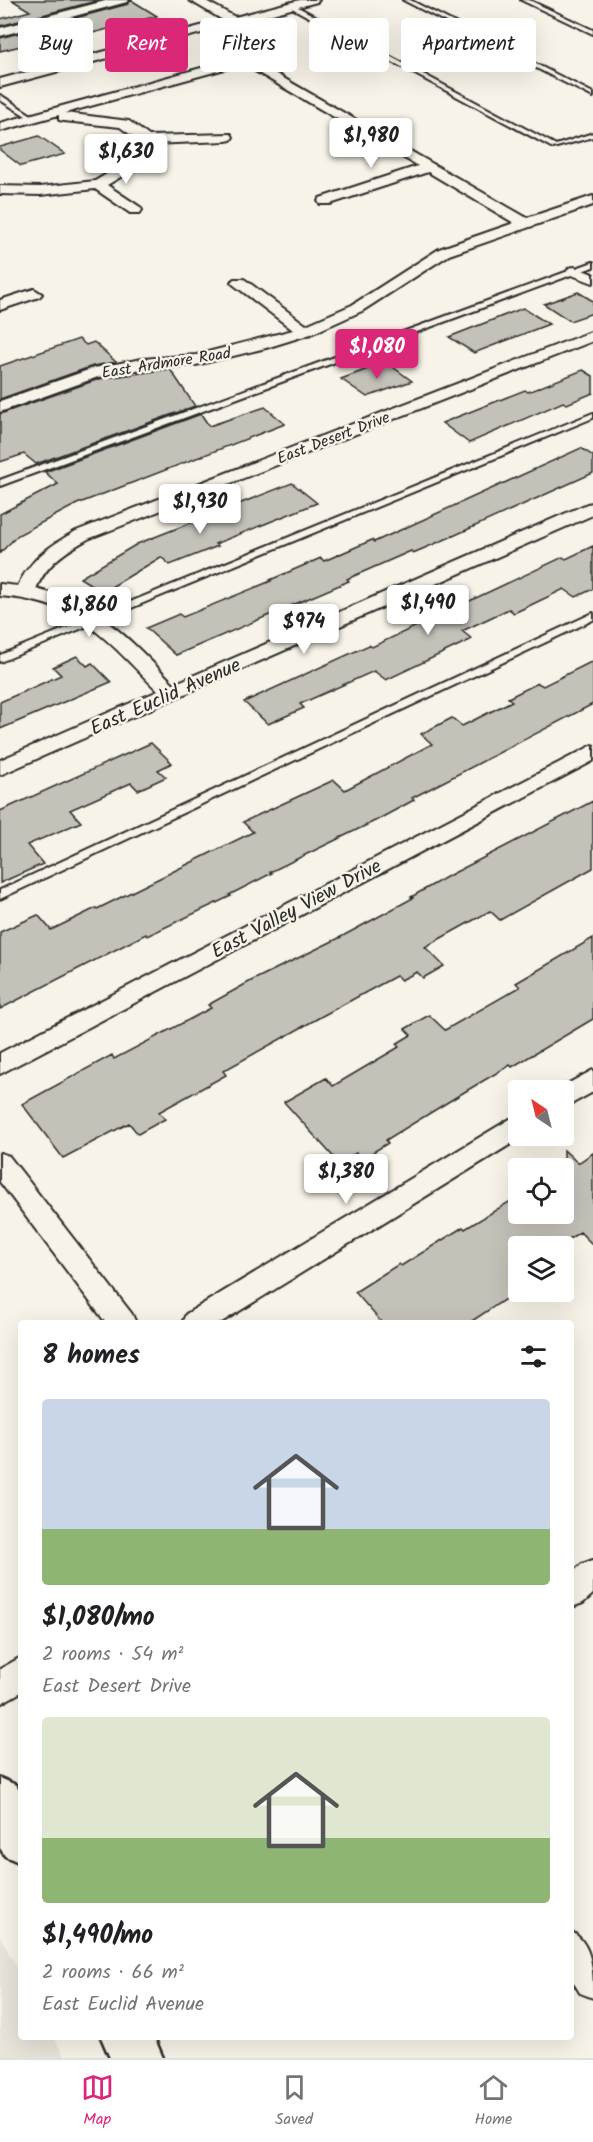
<!DOCTYPE html>
<meta charset="utf-8">
<style>
body{margin:0;font-family:Kalam,sans-serif;background:#f6f6f6;color:#202124;height:100vh;display:flex;flex-direction:column;font-size:22px;white-space:nowrap}
*{box-sizing:border-box;margin:0}
p{font-size:20px;color:#757577}
.icon{flex:none;width:33px;height:33px;fill:none;stroke:currentColor;stroke-width:2;stroke-linecap:round;stroke-linejoin:round}
.map{position:relative;flex:1;overflow:hidden}
.sheet{position:absolute;left:18px;top:1320px;width:556px;height:720px;display:flex;flex-direction:column;background:#fff;border-radius:6px;box-shadow:0 6px 24px #0002}
.sheet>*{flex:none}
.top-card{position:absolute;left:18px;top:18px;width:558px;height:54px;display:flex;gap:12px}
.needle{width:39px;rotate:325deg}
.controls{position:absolute;left:508px;top:1080px;display:grid;gap:12px}
.controls a{display:grid;place-items:center;width:66px;height:66px;border-radius:6px;background:#fff;box-shadow:0 6px 24px #0002;font-size:30px}
.price{position:absolute;translate:-50% -51px;padding:0 14px;border-radius:6px;background:#fff;color:#222;font-size:20px;line-height:39px;filter:drop-shadow(0 2px 3px #0008)}
.price::after{content:'';position:absolute;left:50%;top:36px;width:18px;height:14px;margin-left:-9px;background:inherit;clip-path:polygon(0 0,100% 0,50% 100%)}
.price.current{background:#db2777;color:#fff}
ul{padding:0;list-style:none}
li{display:grid;align-content:center;gap:12px;height:318px;padding:0 24px}
li span{display:grid;place-items:center;height:186px;border-radius:6px;color:#555}
li>.icon{margin-inline-start:auto}
span .icon{width:108px;height:108px;fill:#fffc;stroke-width:1}
li b{font-size:26px}
h2{display:flex;justify-content:space-between;align-items:center;height:72px;padding:0 24px;font-size:26px}
.chip{padding:0 21px;border-radius:6px;background:#fff;box-shadow:0 6px 24px #0002;font-size:21px;line-height:54px}
.chip.current{background:#db2777;color:#fff}
.tab-bar{display:flex;justify-content:space-around;align-items:center;height:84px;border-top:2px solid #e0e0e0;background:#fff;font-size:16px;color:#757577}
.tab-bar a{display:grid;justify-items:center;gap:3px}
.tab-bar .current{color:#db2777}
.map>svg:first-child{display:block}
.built{fill:#e8e4da}
.building{fill:#c4c1b9;stroke:#2b2b2b;stroke-width:1.5}
.lines{fill:none;stroke-linecap:round;stroke-linejoin:round}
.lane-casing{stroke:#2b2b2b;stroke-width:4}
.street-casing{stroke:#2b2b2b;stroke-width:4}
.secondary-casing{stroke:#2b2b2b;stroke-width:5}
.lane{fill:#f7f3e8;fill-rule:evenodd}
.street{fill:#f7f3e8;fill-rule:evenodd}
.secondary{fill:#f7f3e8;fill-rule:evenodd}
.labels{text-anchor:middle;stroke-width:5;stroke-linejoin:round;paint-order:stroke}
.far-street-label{font-size:16px;fill:#2b2b2b;stroke:#f7f3e8}
.street-label{font-size:20px;fill:#2b2b2b;stroke:#f7f3e8}
</style>
<div class="map">
<svg width="593" height="2058" viewBox="0 0 593 2058">
<rect width="100%" height="100%" fill="#f7f3e8"/>
<filter id="ink" filterUnits="userSpaceOnUse"><feTurbulence type="fractalNoise" baseFrequency=".0167" numOctaves="2"/><feDisplacementMap in="SourceGraphic" scale="12" xChannelSelector="R" yChannelSelector="G"/><feConvolveMatrix kernelMatrix="1 2 1 2 8 2 1 2 1" color-interpolation-filters="sRGB"/></filter>
<g filter="url(#ink)">
<path class="built" d="M0,1936l21,39v62h33l11,21h-65z"/>
<path class="building" d="M12,0h88l-100,26v-7l30,-8z
M131,0l26,16 -117,31 -7,-4 -33,8v-13l128,-34z
M39,136l26,18 -44,12 -21,-16v-3z
M578,292l15,9v12l-23,8 -26,-17z
M523,308l26,16 -75,29 -25,-16z
M79,339l7,6 8,-3 22,20 -23,4 -93,33v-33z
M386,362l26,19 -45,16 -26,-18z
M170,369l25,37 -159,58 -12,-10 -24,8v-48l99,-35z
M583,370l10,6v17l-26,11 -4,-2 -94,41 -27,-20 83,-33 3,2z
M265,407l20,17 -208,80 -59,31 -18,18v-39l58,-30 -13,-12 156,-58 8,12z
M581,448l12,8v17l-140,63 -40,17 -2,-2 -64,28 2,2 -173,74 -30,-27 33,-14 4,3 88,-36 -1,-1 51,-22 3,3 48,-21 2,2z
M292,483l25,20 -102,41 3,2 -48,19 -9,-8 -58,35 -23,-14 57,-34z
M593,546v43l-17,8 -12,-8 -50,24 -5,-4 -47,22 10,8 -86,41 -12,-9 -74,33 4,4 -36,16 -24,-22 125,-57 3,2 191,-90 3,2z
M77,656l10,10 5,-3 19,19 -111,47v-27l61,-27 -8,-8z
M593,661v43l-181,94 2,2 -37,20 -107,52 2,1 -43,22 2,1 -84,40 -1,-2 -146,75v-77l38,-17 13,15 45,-22 1,1 156,-77 -10,-10 91,-42 11,10 87,-46 -11,-10 31,-16 10,8 50,-25 -4,-3 30,-15 5,3z
M151,743l21,20 -14,7 8,7 -28,13 -7,-7 -61,27 11,12 -54,23 16,19 -43,19v-72z
M593,801v67l-93,52 -10,-9 -65,36 19,19 -21,12 -6,-6 -16,8 -5,-4 -72,39 -101,56 3,4 -67,37 6,7 -27,15 -9,-11 -66,35 -41,-54 90,-49 2,4 97,-51 -3,-3 43,-24 88,-43 74,-40 -2,-1 39,-22z
M593,938v81l-81,48 -2,-2 -44,26 -80,49 2,3 -26,16 -6,-6 -17,10 -55,-61 42,-24 7,8 66,-39 -3,-3 15,-9 -6,-6 24,-14 16,15 75,-43 -4,-4z
M564,1150l14,13 15,-10v92l-13,-13 -22,14h-39v44l-50,33h-87l-27,-31 44,-28 2,2 62,-39 2,2 54,-33v18h45z"/>
<g class="lines">
<defs>
<path id="lane" d="M403,0h7l183,93v4z
M521,0h8l64,30v4z
M290,5h4l262,140 37,-12v4l-40,11 -263,-141z
M0,95l2,1 34,22 -5,1 -31,-19z
M593,262v5l-593,219v-6z
M593,413v5l-593,244v-7z
M593,613v7l-593,279v-9z"/>
<path id="street" d="M109,0h20l-2,2 -127,34v-8z
M189,0h15l31,17 65,-17h19l-2,2 -317,85v-8l223,-59z
M245,56l282,162 66,-22v9l-144,50 -87,56 -51,23 -45,14 -70,17 -54,4 -44,8 -98,35v-11l94,-33 48,-9 54,-4 97,-25 -59,-45 -3,-3 3,-3h10l62,46 46,-20 87,-56 75,-26 -86,-51 -98,32h-10l-2,-3 2,-3 98,-32 -175,-102 -178,49 64,8 20,15 82,-2 2,3 -2,3 -5,1 -75,3 -10,21 -34,20 33,22 2,3 -2,3h-10l-35,-24 -55,6 -40,-1v-8l40,1 55,-6 35,-21 9,-19 -19,-14 -56,-6 -5,-1v-5l-59,16v-8z
M574,267l19,7v9l-24,-9 -2,-3 2,-3z
M34,289l8,5 -3,3 -39,13v-10z
M593,331v10l-505,198c-23,13 -41,24 -52,50 64,16 93,50 138,95l413,-180 6,-1v12l-593,260v-15l158,-69c-53,-53 -79,-89 -158,-95v-12l18,2c12,-27 33,-41 58,-55z
M593,745v16l-593,313v-21z
M593,1070v22l-29,16v-18h-8z
M519,1116v20h5l-304,187h-38l4,-9 324,-195z
M0,1153l9,3 123,158 4,9h-30l-106,-141z
M593,1560v34l-10,9 -11,4v-34l10,-9z
M21,1657v35l-21,12v-35z
M572,1932c21,13 21,39 21,66l-13,-5 -8,-13z"/>
<path id="secondary" d="M0,1778l16,7 5,9v69l-16,-7 -5,-8z
M101,2037h53l9,21h-53z"/>
</defs>
<use href="#lane" class="lane-casing"/>
<use href="#street" class="street-casing"/>
<use href="#secondary" class="secondary-casing"/>
<use href="#lane" class="lane"/>
<use href="#street" class="street"/>
<use href="#secondary" class="secondary"/>
</g>
</g>
<g class="labels">
<g class="far-street-label">
<text transform="translate(166 362) rotate(-9)" y="6">East Ardmore Road</text>
<text transform="translate(333 437) rotate(-21)" y="6">East Desert Drive</text>
</g>
<g class="street-label">
<text transform="translate(165 696) rotate(-24)" y="7">East Euclid Avenue</text>
<text transform="translate(296 908) rotate(-28)" y="7">East Valley View Drive</text>
</g>
</g>
</svg>
<div class="controls">
<a><svg class="needle" viewBox="-14 -14 28 28"><path d="M0-13l5 13h-10z" fill="#e53935"/><path d="M0 13l5-13h-10z" fill="#757577"/></svg></a>
<a><svg class="icon" aria-label="locate" viewBox="0 0 24 24"><circle cx="12" cy="12" r="6"/><path d="M12 2v4M12 18v4M2 12h4M18 12h4"/></svg></a>
<a><svg class="icon" aria-label="layers" viewBox="0 0 24 24"><path d="M12 4l9 5-9 5-9-5zM3 14l9 5 9-5"/></svg></a>
</div>
<b class="price" style="left:371px;top:169px">$1,980</b>
<b class="price" style="left:126px;top:185px">$1,630</b>
<b class="price current" style="left:377px;top:380px">$1,080</b>
<b class="price" style="left:200px;top:535px">$1,930</b>
<b class="price" style="left:428px;top:636px">$1,490</b>
<b class="price" style="left:89px;top:638px">$1,860</b>
<b class="price" style="left:304px;top:655px">$974</b>
<b class="price" style="left:346px;top:1205px">$1,380</b>
<div class="top-card">
<a class="chip">Buy</a>
<a class="chip current">Rent</a>
<a class="chip">Filters</a>
<a class="chip">New</a>
<a class="chip">Apartment</a>
</div>
<section class="sheet">
<h2>8 homes<svg class="icon" aria-label="filters" viewBox="0 0 24 24"><path d="M4 7h16M4 17h16"/><circle cx="9" cy="7" r="2"/><circle cx="15" cy="17" r="2"/></svg></h2>
<ul>
<li><span style="background:linear-gradient(#c9d6e8 70%,#8fb573 0)"><svg class="icon" aria-label="home" viewBox="0 0 24 24"><path d="M3 11l9-7 9 7M6 9v11h12V9"/></svg></span><div><b>$1,080/mo</b><p>2 rooms · 54 m²</p><p>East Desert Drive</p></div></li>
<li><span style="background:linear-gradient(#dfe7d0 65%,#8fb573 0)"><svg class="icon" aria-label="home" viewBox="0 0 24 24"><path d="M3 11l9-7 9 7M6 9v11h12V9"/></svg></span><div><b>$1,490/mo</b><p>2 rooms · 66 m²</p><p>East Euclid Avenue</p></div></li>
</ul>
</section>
</div>
<nav class="tab-bar">
<a class="current"><svg class="icon" aria-label="map" viewBox="0 0 24 24"><path d="M3 6l6-2 6 2 6-2v14l-6 2-6-2-6 2zM9 4v14M15 6v14"/></svg>Map</a>
<a><svg class="icon" aria-label="saved" viewBox="0 0 24 24"><path d="M7 4h10v16l-5-4-5 4z"/></svg>Saved</a>
<a><svg class="icon" aria-label="home" viewBox="0 0 24 24"><path d="M3 11l9-7 9 7M6 9v11h12V9"/></svg>Home</a>
</nav>
